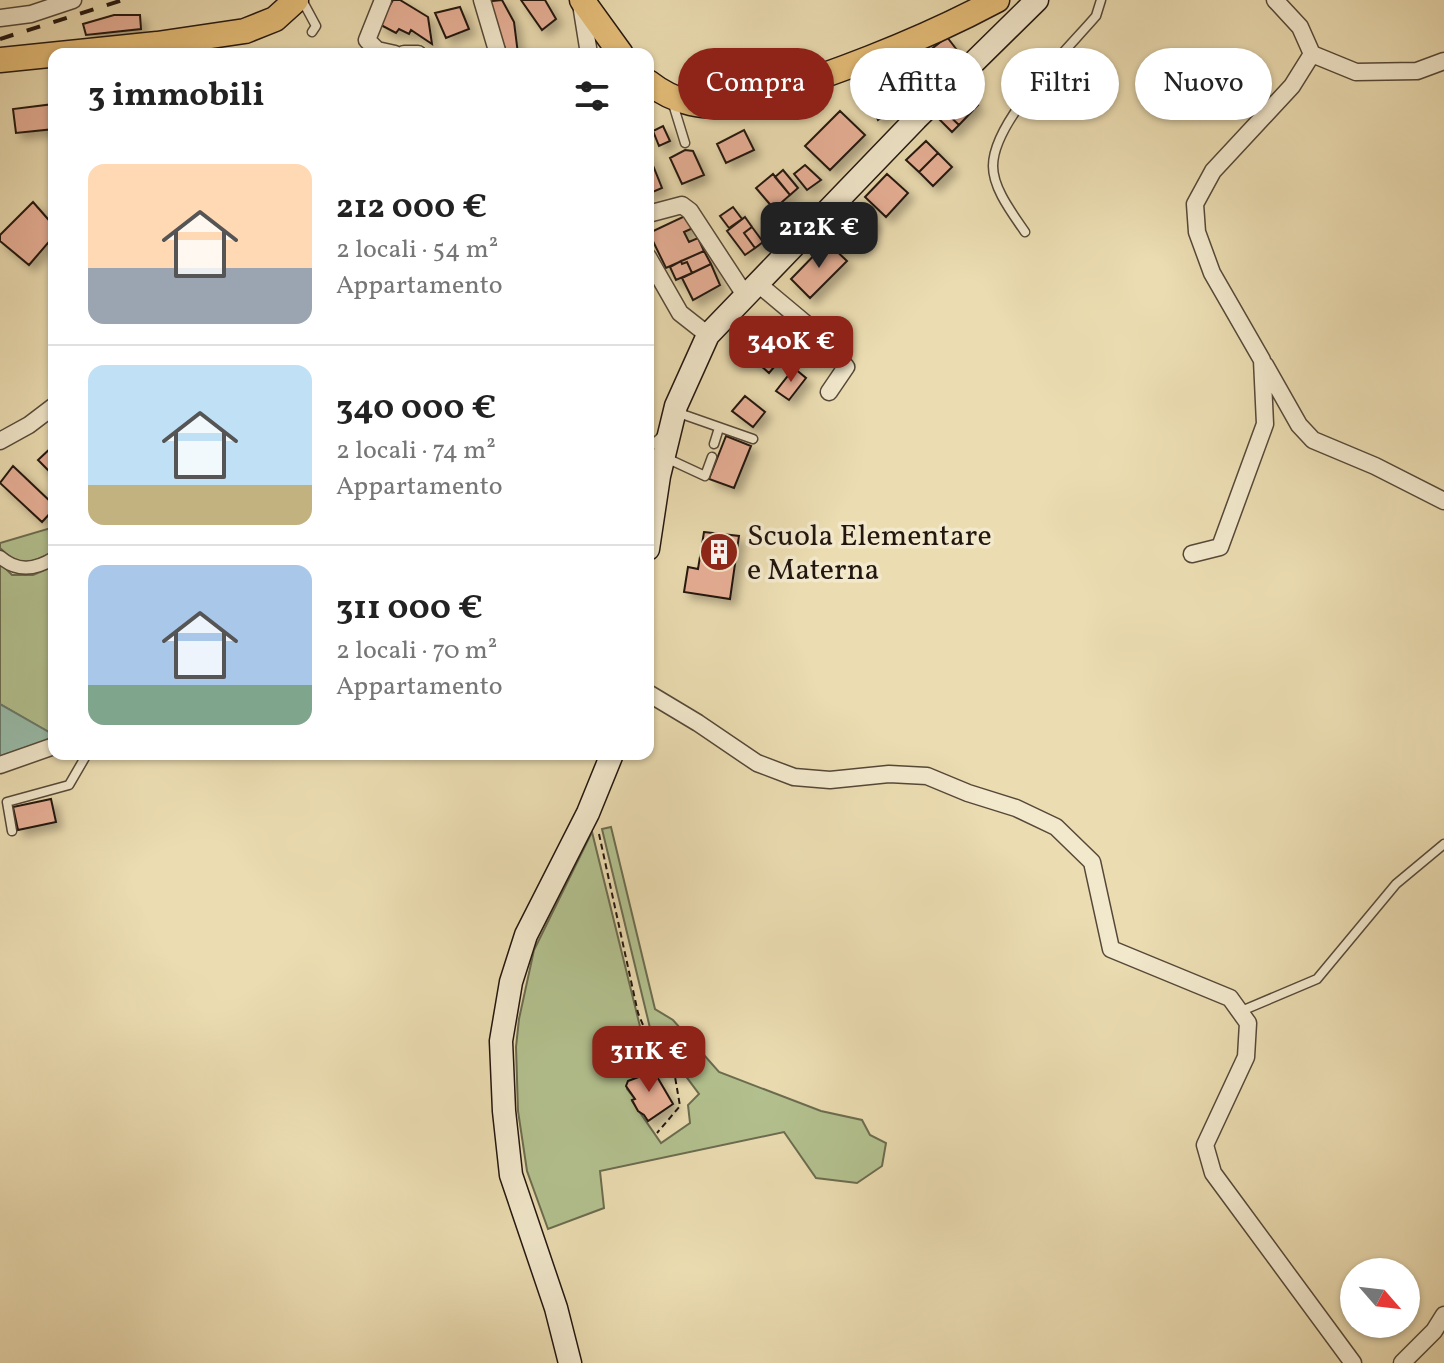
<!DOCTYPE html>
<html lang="it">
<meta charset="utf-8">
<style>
body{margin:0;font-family:Vollkorn,serif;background:#f6f6f6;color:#222;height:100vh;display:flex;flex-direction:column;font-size:30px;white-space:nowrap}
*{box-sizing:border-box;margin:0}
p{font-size:26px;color:#767676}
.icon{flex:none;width:44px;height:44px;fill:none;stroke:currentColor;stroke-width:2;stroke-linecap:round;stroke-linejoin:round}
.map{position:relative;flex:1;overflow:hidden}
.sheet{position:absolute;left:48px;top:48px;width:606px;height:712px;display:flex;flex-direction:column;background:#fff;border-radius:16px;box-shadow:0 2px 6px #0004}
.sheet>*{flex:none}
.banner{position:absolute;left:678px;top:48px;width:646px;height:72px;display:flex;gap:16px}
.needle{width:52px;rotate:118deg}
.controls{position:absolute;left:1340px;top:1258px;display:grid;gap:16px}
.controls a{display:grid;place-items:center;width:80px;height:80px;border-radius:50%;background:#fff;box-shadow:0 2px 6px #0004;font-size:40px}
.price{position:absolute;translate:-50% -68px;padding:0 18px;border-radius:16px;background:#8f2418;color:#fff;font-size:26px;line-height:52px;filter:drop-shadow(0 2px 4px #0008)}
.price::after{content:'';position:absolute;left:50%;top:48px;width:24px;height:18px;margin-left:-12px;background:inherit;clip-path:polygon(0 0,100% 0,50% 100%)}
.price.current{background:#222;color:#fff}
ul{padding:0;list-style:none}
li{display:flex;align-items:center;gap:24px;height:200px;padding:0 40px}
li+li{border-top:2px solid #e0e0e0}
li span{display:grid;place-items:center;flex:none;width:224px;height:160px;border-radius:16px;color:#555}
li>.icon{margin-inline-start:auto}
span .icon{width:96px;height:96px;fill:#fffc;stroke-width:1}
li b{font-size:34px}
h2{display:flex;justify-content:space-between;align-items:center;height:96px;padding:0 40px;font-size:34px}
.chip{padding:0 28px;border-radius:36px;background:#fff;box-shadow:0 2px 6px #0004;font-size:28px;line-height:72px}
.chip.current{background:#8f2418;color:#fff}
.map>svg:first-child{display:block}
.green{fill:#b3c18f;stroke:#6b6c4f;stroke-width:2}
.water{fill:#98bcaa;stroke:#697a6c;stroke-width:2}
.building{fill:#e7af96;stroke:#23160f;stroke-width:2;filter:url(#shadow)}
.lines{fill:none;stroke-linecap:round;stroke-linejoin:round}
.service-casing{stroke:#554838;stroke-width:11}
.pedestrian-casing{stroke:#554838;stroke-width:15}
.minor-casing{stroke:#554838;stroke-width:19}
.secondary-casing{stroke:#23160f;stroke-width:25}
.primary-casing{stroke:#23160f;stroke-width:27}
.path{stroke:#23160f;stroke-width:2;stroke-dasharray:6 4;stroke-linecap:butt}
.service{stroke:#f2e8cc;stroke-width:8}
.pedestrian{stroke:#f2e8cc;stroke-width:12}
.minor{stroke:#f2e8cc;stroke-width:16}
.secondary{stroke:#f2e8cc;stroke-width:22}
.primary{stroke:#e6be78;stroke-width:24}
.rail{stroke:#23160f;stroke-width:4;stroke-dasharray:14 14;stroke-linecap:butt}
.labels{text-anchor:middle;stroke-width:7;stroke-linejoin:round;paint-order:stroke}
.poi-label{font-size:30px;fill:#23160f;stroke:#f2e8cc;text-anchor:start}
</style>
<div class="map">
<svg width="1444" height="1363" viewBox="0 0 1444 1363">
<defs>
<filter id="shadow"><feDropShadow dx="6" dy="6" stdDeviation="4" flood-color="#0004"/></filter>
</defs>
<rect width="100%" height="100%" fill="#ebdcb1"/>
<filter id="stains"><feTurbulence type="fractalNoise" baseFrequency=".0025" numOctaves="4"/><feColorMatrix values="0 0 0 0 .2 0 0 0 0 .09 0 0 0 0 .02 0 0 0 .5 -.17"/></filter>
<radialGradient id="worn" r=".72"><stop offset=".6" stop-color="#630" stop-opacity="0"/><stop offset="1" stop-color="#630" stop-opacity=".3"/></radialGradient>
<path class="green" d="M54,527v25c-23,12 -36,15 -54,-4v-5z
M0,563l12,12h21l21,-9v169l-54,-31z
M611,827l44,182 18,11 46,52 102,39 41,9 8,15 16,8 -4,23 -25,17 -41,-5 -32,-46 -184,39 4,37 -56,21 -21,-58 -9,-60 -2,-64 3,-28 15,-69 58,-118 57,231 -4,4 -1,8 -16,6 -1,8 8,10 -3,2 29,42 29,-20 -2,-18 11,-11 -49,-66 -48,-199z"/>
<path class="water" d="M0,704l54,31v3l-54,18z"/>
<path class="building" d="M393,0h7l28,17 4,27 -21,-14 -2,4 -10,-5 -3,4 -17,-9z
M502,0l12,22 4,32h-14l2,-4 -23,-48z
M521,0h24l11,19 -14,11z
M460,7l9,22 -23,9 -11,-25z
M114,15h26l1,14 -55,6 -3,-11z
M947,37l13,17 -17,14 -14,-17z
M898,64l2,3 -17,11 2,4 -5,2 1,3 -13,4 -1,-14z
M913,67l7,14 -33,17 -7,-14z
M959,87l19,18 -19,20 -19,-18z
M897,93l2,12 -21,15 -8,-18 15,-7 2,3z
M54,104v25l-38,4 -3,-24z
M940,107l19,18 -7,7 -18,-18z
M840,111l25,24 -35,35 -25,-24z
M663,126l7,15 -11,5 -6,-15z
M744,130l10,20 -28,13 -9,-19z
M926,141l12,12 -19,19 -13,-12z
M685,150l8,1 11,24 -22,9 -12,-26z
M648,153l14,35 -14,6z
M938,153l14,14 -19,19 -14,-14z
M805,165l16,15 -14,10 -13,-16z
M783,170l15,18 -8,7 -15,-18z
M773,174l17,21 -16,14 -18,-21z
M887,174l21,19 -22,24 -21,-20z
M33,202l21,24v10l-25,29 -29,-24v-6z
M857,206l18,16 -17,19 -18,-16z
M733,207l9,12 -13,9 -9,-12z
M687,215l6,13 -9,4 5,10 9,-4 6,13 -38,17 -17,-35z
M745,217l7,10 -8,6 11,15 -10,7 -18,-24z
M752,227l11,15 -8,6 -11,-15z
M827,242l20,19 -37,37 -19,-19z
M704,251l7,13 -19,9 -5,-11 -5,2 -1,-3z
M681,261l1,3 5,-2 5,11 -16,7 -6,-13z
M711,264l9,21 -27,15 -11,-22z
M804,329l13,11 -13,14 -14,-11z
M772,332l18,16 -21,25 -19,-17z
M794,368l12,10 -17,22 -13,-9z
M745,396l20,16 -12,15 -21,-16z
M726,436l25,10 -17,42 -25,-9z
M53,446l1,1v29l-16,-16z
M13,466l41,39v4l-12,13 -42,-39z
M704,532l35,4 -9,63 -46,-7 4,-25 10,2z
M51,799l5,23 -38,8 -5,-23z
M649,1063l24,41 -25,17 -4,-6 -6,-4 -6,-11 3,-1 -9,-13 2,-5 16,-6 1,-8z"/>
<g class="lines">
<defs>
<path id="service" d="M302,0l14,26 -4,6
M673,104l12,39
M1025,232c-12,-18 -32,-43 -32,-66 0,-45 73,-115 103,-150l5,-16
M676,412l77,27
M714,444l5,-16
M648,449l14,-13
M664,457l41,19 7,-19
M12,831l-5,-29 62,-17 18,-31
M1239,1012l78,-33 79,-95 48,-40"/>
<path id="pedestrian" d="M0,557c17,15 35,13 54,1"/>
<path id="minor" d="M383,0l-16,40 10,10 18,4
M482,0l16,54
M1275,0l25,27 12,27 44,18 61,-1 27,-10
M581,4l8,50
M0,18l31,-4 42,-14
M404,54h14
M648,214l34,-9 8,6 55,84
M648,257l32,56 28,22
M757,283l61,51 28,33 -17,25
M1265,365l34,60 14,15 62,26 69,35
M0,441l29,-16 25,-19
M1192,554l28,-7 45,-123 -3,-64 -50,-87 -15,-41 -2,-28 18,-33 79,-85 20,-32
M648,693l50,30 59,40 37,14 36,3 59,-6 38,2 41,17 48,15 40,19 36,35 19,87 119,49 18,25 -2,34 -41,88 8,28 140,190
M0,765l54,-19
M1402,1363l32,-32 10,-16"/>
<path id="secondary" d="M648,549l11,-73 17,-70 32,-71 208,-216 121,-119
M570,1363l-14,-55 -45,-133 -7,-64 -3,-70 10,-59 15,-47 62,-122 24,-59"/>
<path id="primary" d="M582,0l39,54
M0,60l157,-16 88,-13 30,-12 21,-19
M648,82c28,22 56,27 91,22 88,-28 176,-60 258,-104"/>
</defs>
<use href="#service" class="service-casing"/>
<use href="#pedestrian" class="pedestrian-casing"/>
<use href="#minor" class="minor-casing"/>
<use href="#secondary" class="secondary-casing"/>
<use href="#primary" class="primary-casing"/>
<path class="path" d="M599,834l39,179 16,38 20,20 6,35 -23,27"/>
<use href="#service" class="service"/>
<use href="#pedestrian" class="pedestrian"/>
<use href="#minor" class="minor"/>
<use href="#secondary" class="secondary"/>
<use href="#primary" class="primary"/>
<path class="rail" d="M0,39l123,-39"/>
</g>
<defs>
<symbol id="building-disc" viewBox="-11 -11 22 22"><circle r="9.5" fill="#8f2418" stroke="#f2e8cc"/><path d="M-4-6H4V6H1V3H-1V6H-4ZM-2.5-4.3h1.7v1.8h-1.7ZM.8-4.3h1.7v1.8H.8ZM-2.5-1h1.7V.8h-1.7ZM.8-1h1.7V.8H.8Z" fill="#fff"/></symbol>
</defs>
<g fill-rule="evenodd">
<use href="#building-disc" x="697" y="530" width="44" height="44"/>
</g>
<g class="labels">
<g class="poi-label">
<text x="747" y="545">Scuola Elementare<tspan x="747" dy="34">e Materna</tspan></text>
</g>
</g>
<rect width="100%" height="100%" filter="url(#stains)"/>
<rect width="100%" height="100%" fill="url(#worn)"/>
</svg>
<div class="controls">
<a><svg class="needle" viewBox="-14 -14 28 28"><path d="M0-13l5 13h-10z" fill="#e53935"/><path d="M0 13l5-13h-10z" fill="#767676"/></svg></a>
</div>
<b class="price current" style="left:819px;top:270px">212K €</b>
<b class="price" style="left:791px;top:384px">340K €</b>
<b class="price" style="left:649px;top:1094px">311K €</b>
<div class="banner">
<a class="chip current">Compra</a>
<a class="chip">Affitta</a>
<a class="chip">Filtri</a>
<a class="chip">Nuovo</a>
</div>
<section class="sheet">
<h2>3 immobili<svg class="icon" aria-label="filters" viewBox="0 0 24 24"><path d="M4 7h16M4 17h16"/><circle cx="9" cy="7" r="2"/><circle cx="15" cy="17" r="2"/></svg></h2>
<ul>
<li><span style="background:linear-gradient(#ffd9b3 65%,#9aa5b1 0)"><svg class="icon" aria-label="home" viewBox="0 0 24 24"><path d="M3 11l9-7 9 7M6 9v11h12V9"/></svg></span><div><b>212 000 €</b><p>2 locali · 54 m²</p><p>Appartamento</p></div></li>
<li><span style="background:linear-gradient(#bfe0f5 75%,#c2b280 0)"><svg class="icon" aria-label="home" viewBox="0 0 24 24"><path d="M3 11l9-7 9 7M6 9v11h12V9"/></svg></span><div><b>340 000 €</b><p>2 locali · 74 m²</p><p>Appartamento</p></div></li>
<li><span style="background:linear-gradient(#a9c7e8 75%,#7fa58c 0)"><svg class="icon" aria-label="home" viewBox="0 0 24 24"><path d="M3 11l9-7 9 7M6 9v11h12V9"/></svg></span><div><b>311 000 €</b><p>2 locali · 70 m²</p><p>Appartamento</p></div></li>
</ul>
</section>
</div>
